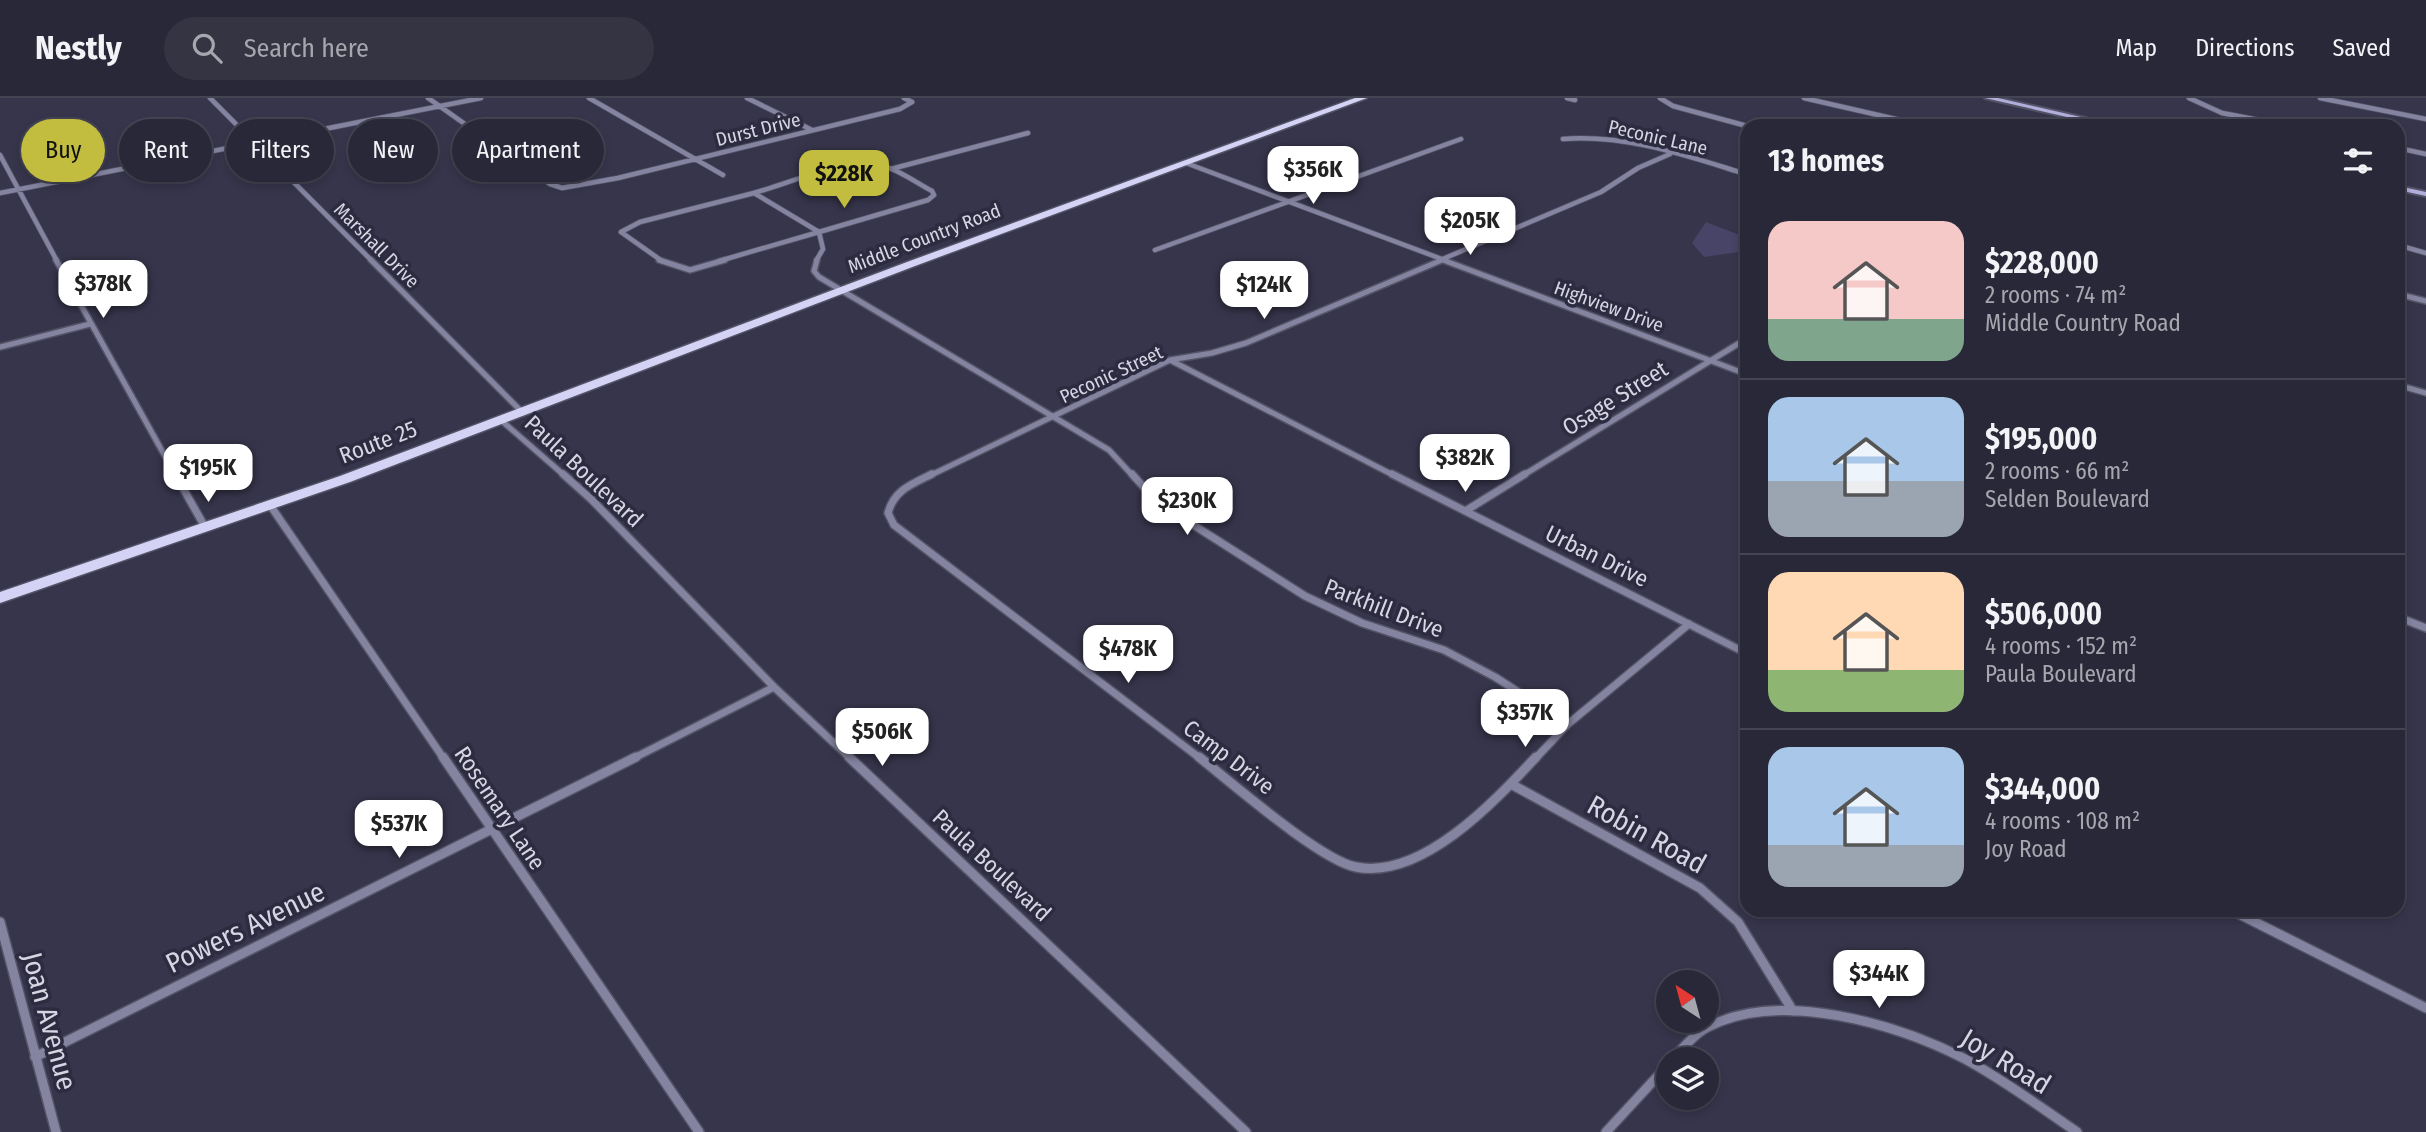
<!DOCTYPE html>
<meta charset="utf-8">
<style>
body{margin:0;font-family:"Fira Sans Condensed",sans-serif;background:#343443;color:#f1f3f6;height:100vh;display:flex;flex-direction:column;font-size:26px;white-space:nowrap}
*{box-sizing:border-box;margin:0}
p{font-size:23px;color:#a5a6ae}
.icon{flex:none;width:38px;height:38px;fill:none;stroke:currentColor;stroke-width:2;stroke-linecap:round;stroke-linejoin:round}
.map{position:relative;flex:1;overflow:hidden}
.panel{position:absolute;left:1740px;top:21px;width:665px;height:798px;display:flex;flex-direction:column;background:#282838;border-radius:21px;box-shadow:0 4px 10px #0003,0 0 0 2px #444453}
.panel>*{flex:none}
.banner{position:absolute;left:21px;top:21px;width:665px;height:63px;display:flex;gap:14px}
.needle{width:46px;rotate:324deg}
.fabs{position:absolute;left:1656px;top:872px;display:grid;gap:14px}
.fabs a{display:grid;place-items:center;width:63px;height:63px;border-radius:50%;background:#282838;box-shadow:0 4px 10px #0003,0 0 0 2px #444453;font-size:35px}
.price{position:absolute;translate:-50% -60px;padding:0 16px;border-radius:14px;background:#fff;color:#222;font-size:23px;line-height:46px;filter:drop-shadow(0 2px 4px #0008)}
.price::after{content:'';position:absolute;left:50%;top:42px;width:21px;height:16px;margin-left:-10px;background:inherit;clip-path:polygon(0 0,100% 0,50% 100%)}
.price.active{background:#c2bd3f;color:#111}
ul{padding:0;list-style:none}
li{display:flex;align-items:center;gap:21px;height:175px;padding:0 28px}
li+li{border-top:2px solid #444453}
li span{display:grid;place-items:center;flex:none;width:196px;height:140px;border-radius:21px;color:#555}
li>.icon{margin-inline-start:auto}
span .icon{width:84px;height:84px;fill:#fffc;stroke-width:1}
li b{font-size:30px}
h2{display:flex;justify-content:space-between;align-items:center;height:84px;padding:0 28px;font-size:30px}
.tag{padding:0 24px;border-radius:32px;background:#282838;box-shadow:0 4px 10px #0003,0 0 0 2px #444453;font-size:24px;line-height:63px}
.tag.active{background:#c2bd3f;color:#111}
header{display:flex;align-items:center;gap:42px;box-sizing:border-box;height:98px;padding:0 35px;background:#282838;border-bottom:2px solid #444453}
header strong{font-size:33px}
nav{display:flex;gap:38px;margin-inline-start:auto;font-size:24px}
.search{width:490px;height:63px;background:#343443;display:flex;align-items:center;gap:18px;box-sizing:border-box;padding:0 24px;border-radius:38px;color:#a5a6ae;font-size:26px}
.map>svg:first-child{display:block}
.green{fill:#474467}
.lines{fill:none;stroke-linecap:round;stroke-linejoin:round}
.street-far3-casing{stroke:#535266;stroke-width:6}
.street-far2-casing{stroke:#535266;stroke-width:8}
.street-far1-casing{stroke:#535266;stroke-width:10}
.street-casing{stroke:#535266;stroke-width:12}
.secondary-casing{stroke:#535266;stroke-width:4}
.primary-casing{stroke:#535266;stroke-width:3}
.street-far3{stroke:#8584a0;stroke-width:4.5}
.street-far2{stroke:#8584a0;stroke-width:5}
.street-far1{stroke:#8584a0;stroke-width:7}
.street{stroke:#8584a0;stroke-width:9}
.secondary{fill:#b1aedc;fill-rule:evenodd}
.primary{fill:#d4d2f5;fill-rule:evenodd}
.labels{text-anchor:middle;stroke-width:7;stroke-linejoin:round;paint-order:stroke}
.far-street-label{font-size:19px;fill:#d6d5e3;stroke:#2c2b40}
.street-label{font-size:23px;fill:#d6d5e3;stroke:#2c2b40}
.near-street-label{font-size:28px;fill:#d6d5e3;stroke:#2c2b40}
</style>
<header>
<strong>Nestly</strong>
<div class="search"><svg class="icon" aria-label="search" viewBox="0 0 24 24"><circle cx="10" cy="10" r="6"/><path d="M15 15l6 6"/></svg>Search here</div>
<nav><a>Map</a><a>Directions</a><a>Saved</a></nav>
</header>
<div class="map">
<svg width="2426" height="1034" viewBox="0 0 2426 1034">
<rect width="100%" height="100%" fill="#36354b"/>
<path class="green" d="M1706,124l31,12 9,1v16l-42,6 -12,-14z"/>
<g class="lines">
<defs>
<path id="street-far3" d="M210,0l162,163
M428,0l122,86 12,4 56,-10 282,-69 12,-7 -8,-4
M589,0l134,77
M747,0l65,32
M1567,0l8,2
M1660,0l13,8 74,20
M1804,0l122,28
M2189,0l33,15 68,13
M2320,0l106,21
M1563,41c63,-5 124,17 183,35
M2398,50l28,6
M0,57l57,106
M1186,65l261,98
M891,71l137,-36
M0,95l481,-95
M754,95l65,39
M754,95c35,-10 88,-33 123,-28 20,3 38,17 55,26l2,4 -6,5 -109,32
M2398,147l28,8
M1155,152l306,-111
M662,163l-41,-29 19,-10 114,-29
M719,163l100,-29
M816,163l7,-12 -4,-17
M1438,163l163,-69 37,-24 32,-14"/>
<path id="street-far2" d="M56,162l120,216
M371,162l152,153
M659,162l31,10 35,-10
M817,162l-3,11 5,6 290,173 24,26
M1443,162l303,114
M2398,196l28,7
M0,249l90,-23
M1170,262l225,116
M2398,287l28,8
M502,323l63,55
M929,378l241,-116 42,-7 34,-10 196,-83
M1522,378l224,-137"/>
<path id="street-far1" d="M175,376l30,53
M563,376l29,26 182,187 77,72
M932,376c-20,10 -38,16 -44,39l6,12 307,234
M1132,376l17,19 24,19 132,84 57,27 82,27 51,27 73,47
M1392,376l354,179
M270,407l174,254
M1467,412l58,-36
M2398,519l28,11
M632,661l142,-72
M1535,661l33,-35 121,-100"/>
<path id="street" d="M443,659l256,375
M849,659l397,375
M1199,659c33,26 121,103 157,110 66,13 139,-66 180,-110
M1511,686l189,104 38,34 55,89
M2231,812l195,98
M0,824l56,210
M35,959l601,-300
M1673,961c10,-11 21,-25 35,-32 72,-38 189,-3 257,32 39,21 75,48 112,73
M1606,1034l62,-67"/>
<path id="secondary" d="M1985,0h13l122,28h-14z
M2398,88l28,6v4l-28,-6z"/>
<path id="primary" d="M1355,0h12l-452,168 -565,216 -350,121v-11l340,-116 567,-214z"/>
</defs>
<use href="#street-far3" class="street-far3-casing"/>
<use href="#street-far2" class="street-far2-casing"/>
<use href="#street-far1" class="street-far1-casing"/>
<use href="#street" class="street-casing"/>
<use href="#secondary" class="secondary-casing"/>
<use href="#primary" class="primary-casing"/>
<use href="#street-far3" class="street-far3"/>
<use href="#street-far2" class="street-far2"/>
<use href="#street-far1" class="street-far1"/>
<use href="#street" class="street"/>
<use href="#secondary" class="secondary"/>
<use href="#primary" class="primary"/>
</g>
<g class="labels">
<g class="far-street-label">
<text transform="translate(758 31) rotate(-14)" y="7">Durst Drive</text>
<text transform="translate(1658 39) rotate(13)" y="7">Peconic Lane</text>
<text transform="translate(924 140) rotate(-21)" y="7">Middle Country Road</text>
<text transform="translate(377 147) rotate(45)" y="7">Marshall Drive</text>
<text transform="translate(1609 208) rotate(20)" y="7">Highview Drive</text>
<text transform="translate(1111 276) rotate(-25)" y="7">Peconic Street</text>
</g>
<g class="street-label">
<text transform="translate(1615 300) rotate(-32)" y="8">Osage Street</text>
<text transform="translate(378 344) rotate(-21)" y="8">Route 25</text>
<text transform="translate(584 373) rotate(43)" y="8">Paula Boulevard</text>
<text transform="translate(1597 458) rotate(26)" y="8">Urban Drive</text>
<text transform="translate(1384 510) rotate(21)" y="8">Parkhill Drive</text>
<text transform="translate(1229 659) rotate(37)" y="8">Camp Drive</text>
<text transform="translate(500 710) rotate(56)" y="8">Rosemary Lane</text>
<text transform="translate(992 767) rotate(43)" y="8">Paula Boulevard</text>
</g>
<g class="near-street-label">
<text transform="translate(1647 736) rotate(29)" y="10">Robin Road</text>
<text transform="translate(245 829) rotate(-26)" y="10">Powers Avenue</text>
<text transform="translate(50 923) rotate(75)" y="10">Joan Avenue</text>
<text transform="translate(2006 963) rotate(31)" y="10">Joy Road</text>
</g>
</g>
</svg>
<div class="fabs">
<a><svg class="needle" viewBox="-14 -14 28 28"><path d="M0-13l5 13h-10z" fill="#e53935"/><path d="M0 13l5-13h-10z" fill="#a5a6ae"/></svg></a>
<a><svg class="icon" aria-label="layers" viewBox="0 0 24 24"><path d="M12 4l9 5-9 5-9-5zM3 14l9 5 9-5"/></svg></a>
</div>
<b class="price" style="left:1313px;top:108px">$356K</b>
<b class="price active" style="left:844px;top:112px">$228K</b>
<b class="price" style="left:1470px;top:159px">$205K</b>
<b class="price" style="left:103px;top:222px">$378K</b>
<b class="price" style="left:1264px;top:223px">$124K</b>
<b class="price" style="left:1465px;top:396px">$382K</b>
<b class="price" style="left:208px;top:406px">$195K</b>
<b class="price" style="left:1187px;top:439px">$230K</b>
<b class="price" style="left:1128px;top:587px">$478K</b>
<b class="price" style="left:1525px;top:651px">$357K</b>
<b class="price" style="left:882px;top:670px">$506K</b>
<b class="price" style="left:399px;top:762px">$537K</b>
<b class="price" style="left:1879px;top:912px">$344K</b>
<div class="banner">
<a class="tag active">Buy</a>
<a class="tag">Rent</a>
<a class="tag">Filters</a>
<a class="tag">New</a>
<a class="tag">Apartment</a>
</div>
<section class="panel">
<h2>13 homes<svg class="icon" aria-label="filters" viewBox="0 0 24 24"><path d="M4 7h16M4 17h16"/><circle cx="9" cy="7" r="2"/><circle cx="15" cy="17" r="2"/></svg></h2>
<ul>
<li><span style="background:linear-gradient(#f6c9c9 70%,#7fa58c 0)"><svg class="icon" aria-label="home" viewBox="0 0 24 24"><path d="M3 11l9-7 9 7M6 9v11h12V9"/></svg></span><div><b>$228,000</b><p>2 rooms · 74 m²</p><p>Middle Country Road</p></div></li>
<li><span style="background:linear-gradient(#a9c7e8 60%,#9aa5b1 0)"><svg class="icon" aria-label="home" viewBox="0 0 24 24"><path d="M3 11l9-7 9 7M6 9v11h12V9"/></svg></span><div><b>$195,000</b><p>2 rooms · 66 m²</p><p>Selden Boulevard</p></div></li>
<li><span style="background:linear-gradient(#ffd9b3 70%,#8fb573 0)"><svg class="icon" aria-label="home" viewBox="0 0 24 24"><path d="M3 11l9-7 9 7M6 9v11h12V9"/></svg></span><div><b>$506,000</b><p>4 rooms · 152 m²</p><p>Paula Boulevard</p></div></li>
<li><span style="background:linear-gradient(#a9c7e8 70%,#9aa5b1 0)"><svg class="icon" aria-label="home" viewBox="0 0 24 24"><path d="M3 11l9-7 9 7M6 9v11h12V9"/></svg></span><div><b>$344,000</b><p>4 rooms · 108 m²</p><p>Joy Road</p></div></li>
</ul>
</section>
</div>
